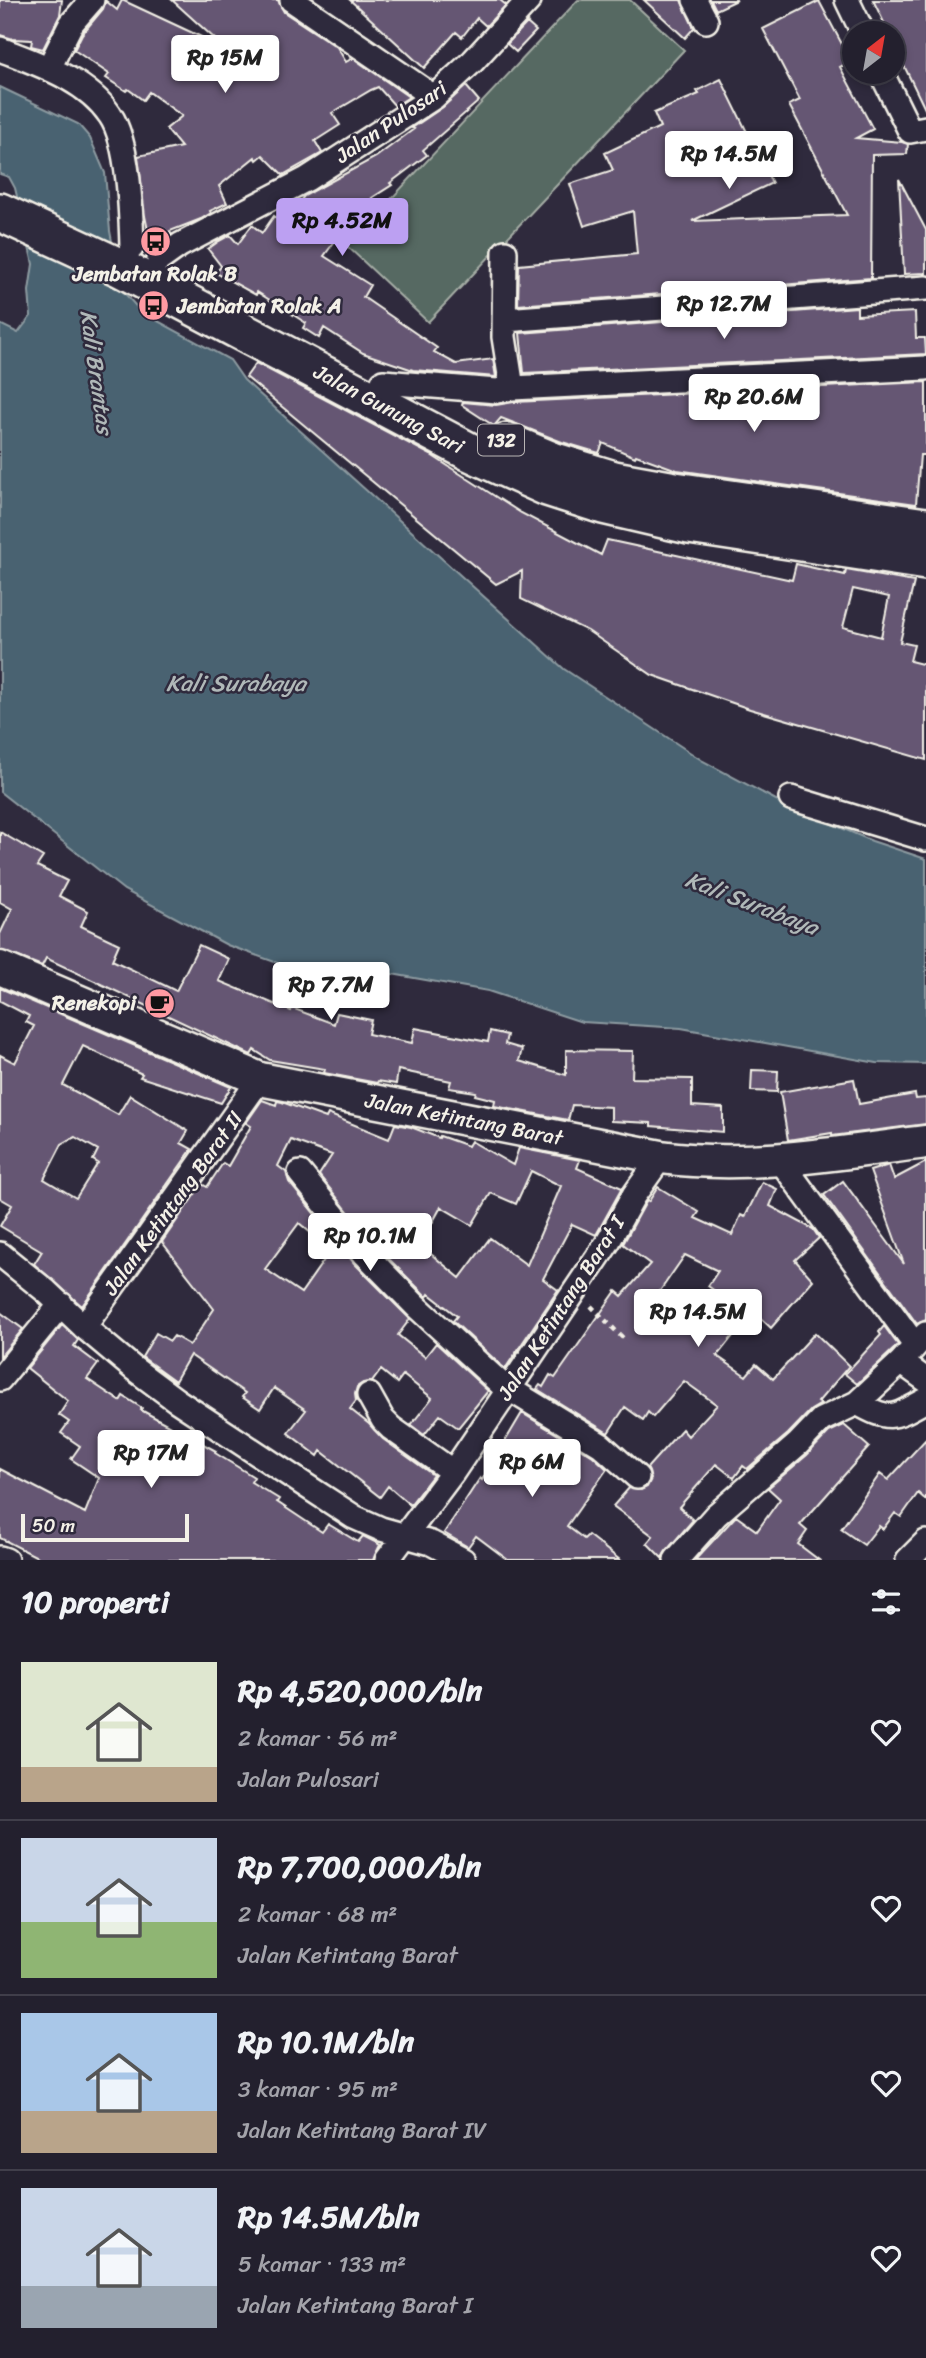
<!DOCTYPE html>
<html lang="id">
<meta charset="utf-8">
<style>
body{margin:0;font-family:Sriracha,sans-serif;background:#2f2d3a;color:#f1f3f6;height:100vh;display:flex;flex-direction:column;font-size:26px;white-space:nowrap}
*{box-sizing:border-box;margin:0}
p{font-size:23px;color:#a3a3aa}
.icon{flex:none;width:38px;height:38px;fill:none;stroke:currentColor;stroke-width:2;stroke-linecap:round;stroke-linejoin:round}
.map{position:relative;height:1560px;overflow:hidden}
.details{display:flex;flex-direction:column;background:#23202e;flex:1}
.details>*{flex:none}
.needle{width:46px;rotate:31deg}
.controls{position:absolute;left:842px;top:21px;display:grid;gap:14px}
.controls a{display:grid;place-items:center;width:63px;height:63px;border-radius:50%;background:#23202e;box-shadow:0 4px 10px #0003,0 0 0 2px #403e4a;font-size:35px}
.scale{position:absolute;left:21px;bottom:18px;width:168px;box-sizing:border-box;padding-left:7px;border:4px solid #f4f1e8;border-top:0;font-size:19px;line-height:24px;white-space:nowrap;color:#f4f1e8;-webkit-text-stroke:5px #2f2a3d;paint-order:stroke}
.price{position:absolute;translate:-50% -60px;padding:0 16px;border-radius:7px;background:#fff;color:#222;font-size:23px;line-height:46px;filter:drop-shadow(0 2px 4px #0008)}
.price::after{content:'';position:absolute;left:50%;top:42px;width:21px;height:16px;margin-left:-10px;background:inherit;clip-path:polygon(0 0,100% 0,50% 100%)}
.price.current{background:#bca0f2;color:#111}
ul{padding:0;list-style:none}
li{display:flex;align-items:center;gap:21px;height:175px;padding:0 21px}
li+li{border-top:2px solid #403e4a}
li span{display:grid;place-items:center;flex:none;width:196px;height:140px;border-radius:0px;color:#555}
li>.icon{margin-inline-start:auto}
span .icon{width:84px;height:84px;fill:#fffc;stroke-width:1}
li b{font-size:30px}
h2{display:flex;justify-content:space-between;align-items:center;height:84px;padding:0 21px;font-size:30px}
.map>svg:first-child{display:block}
.green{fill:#566962;stroke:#a5ada5;stroke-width:2}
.water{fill:#496271;stroke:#8d9ba1;stroke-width:2}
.building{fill:#655773;stroke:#f4f1e8;stroke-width:2;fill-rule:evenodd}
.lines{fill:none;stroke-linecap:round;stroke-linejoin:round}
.minor-casing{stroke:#f4f1e8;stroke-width:28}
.secondary-casing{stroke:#f4f1e8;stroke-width:37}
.primary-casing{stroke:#f4f1e8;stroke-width:42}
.path{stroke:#f4f1e8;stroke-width:4.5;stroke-dasharray:5 5;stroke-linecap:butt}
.minor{stroke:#2f2a3d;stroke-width:23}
.secondary{stroke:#2f2a3d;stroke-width:32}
.primary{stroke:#2f2a3d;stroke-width:37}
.labels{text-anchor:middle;stroke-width:5;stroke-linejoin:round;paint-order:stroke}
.shield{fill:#2f2a3d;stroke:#b9b5b5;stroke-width:2}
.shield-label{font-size:19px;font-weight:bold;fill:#f4f1e8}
.street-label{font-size:21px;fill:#f4f1e8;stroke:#2f2a3d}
.poi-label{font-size:21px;font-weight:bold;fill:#f4f1e8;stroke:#2f2a3d}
.water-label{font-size:23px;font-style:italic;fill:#b0b8b8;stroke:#2f2a3d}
</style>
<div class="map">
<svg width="926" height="1560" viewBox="0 0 926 1560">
<rect width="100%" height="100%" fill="#2f2a3d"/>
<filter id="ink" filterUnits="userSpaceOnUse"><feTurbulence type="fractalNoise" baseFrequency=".0143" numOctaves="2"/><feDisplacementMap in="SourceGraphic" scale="14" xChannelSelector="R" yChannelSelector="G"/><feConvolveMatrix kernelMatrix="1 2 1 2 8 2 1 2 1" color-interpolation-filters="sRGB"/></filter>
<g filter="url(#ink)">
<path class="green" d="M578,0h52l54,50 -256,272 -81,-76z"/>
<path class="water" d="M0,87l78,37 12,14 15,35 5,58 11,58 20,23 89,48 14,20 320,289 139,92 73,39 96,41 54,18v205l-49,-1 -196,-35 -99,-6 -94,-31 -136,-24 -66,-1 -59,-21 -103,-55 -124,-98v-468l18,9 13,-17 -2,-25 4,-27 -18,-76 -6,-11 -9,-3z"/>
<path class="building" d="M0,0h62l-2,15 -17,34 -12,-3 1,-6 -19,-1 -13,-4z
M122,0l103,48 -53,-48h106l6,12 53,35 9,15 7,-4 56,39 -14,9 -17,-19 -7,3 -39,23 8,12 -25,16 7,12 -39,22 -20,-20 -6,5 -2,-3 -36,29 8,17 -17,8 1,2 -10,6 -31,12 1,3 -3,2 -18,4 -5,-24 -7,-60 43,-9 -15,-18 16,-13 -33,-24 -6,8 -15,-11 -2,2 -20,-13 3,-4 -35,-24 8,-16 21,-25 3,-8 11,9z
M350,0h150l6,5 -20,21 -9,-8 -15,19 -6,-5 -32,36z
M644,0h37l13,28 -9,10z
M711,0h26l-21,10z
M873,0h53v111l-34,-70v-8h-3z
M819,1l32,60 -11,6 33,62 -17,9 46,4 6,2 -1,10 -35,1 -1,123 -353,27 1,-40 118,-11 -4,-43 -49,15 -14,-42 43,-14 -8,-17 55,-26 -6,-14 45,-19 -2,-3 24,-12 51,104 -80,38 155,-6 -58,-110 11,-5 -37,-71z
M527,23l9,8 -20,21 -9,-8z
M466,86l13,15 -56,49 4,5 -37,28 2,2 -20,13 2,2 -40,29 6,5 -16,22 46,29 -7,12 74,51 -3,4 22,12 37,-5 3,18 -83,-7 -50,-17 -39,-25 -5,10 -16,-10 3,-5 -49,-31 -1,3 -40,-22 5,-7 -13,-17 11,-8 11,-6 8,9 14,-19 10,8 12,-17 11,8 19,-28 72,-39 38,-28 -2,-1 31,-21z
M899,179l27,51v43l-22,1z
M857,307v8l58,-3 1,26h9l1,16 -402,19 -4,-40z
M256,363l175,92 90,58 80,42 6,-15 185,40 4,-16 49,11 1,-5 68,12 -14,60 14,3 -4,16 16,4v95l-176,-51 -98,-34 -64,-44 -67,-32 1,-28 -26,13 -250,-207zM853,589l36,8 -8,40 -38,-10z
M926,382v73h-6l-4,49 -239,-34 -41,-15 -1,2 -32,-14 -4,10 -37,-11 -61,-24 -7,8 -32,-21 1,-3 33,3 18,-3z
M0,832l43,25 -6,9 30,15 -8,15 29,15 -7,15 38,18 -7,16 64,31 23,-46 30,14 -10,22 72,30 1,-3 42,16 3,-11 34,7 -3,14 44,9 3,-15 73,14 2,-11 17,4 -2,9 17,5 -3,12 47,14v-25l67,1 -1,27 60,1v27l31,2v24l-72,-6v-3l-40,-2v-14l-39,-2 -4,15 -74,-14 1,-6 -20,-5 1,-3 -27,-4 2,-7 -53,-11 -2,14 -18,-3 -1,2 -53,-10 1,-4 -55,-9 -16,-10 -3,5 -205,-97 -4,8 -42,-16v-16l12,-25 -12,-7z
M0,988l231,99 -10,16 -81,-26 2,-3 -59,-28 -20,39 55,30 12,-20 58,36 -7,12 11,6 -110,157 -48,-42 8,-13 -42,-25 12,-21 -12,-7v-143l15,8 19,-37 -8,-4 3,-6 -29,-15zM75,1137l23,13 -5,10 5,3 -22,35 -32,-19 18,-35z
M752,1070l26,1 -1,21 -26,-1z
M854,1079l5,25 56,-10 1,5 10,-1v26l-94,12v-3l-44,7 -8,-48z
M262,1100l14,5 1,-4 5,1 44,16 2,-4 61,25 6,-15 16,3 28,11 1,-2 28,10 3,-5 42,24 6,-17 61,12 -3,8 45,20 -26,47 -24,-11 -29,55 15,11 -53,79 -52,-48 4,-5 -28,-22 -2,3 -52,-52 -56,-70 13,-20 -41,-15 -13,26 8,6 3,10 65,81 56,56 -12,16 27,22 11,-14 52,48 -30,37 -18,-13 -16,20 -13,-10 21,-27 -29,-23 -6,8 -16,-13 -9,12 -9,1 -6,4 -2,7 1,7 -6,8 19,15 14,15 50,36 -23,30 -22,-19 -8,11 -59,-46 -3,5 -30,-23 18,-23 -32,-22 -14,21 -18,-12 3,-4 -55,-38 -15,26 -33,-24 14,-24 14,8 4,-5 16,9 24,-36 -52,-67 40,-58 5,3 16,-24 5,3 23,-40 -5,-3zM531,1171l30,15 -34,79 -37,-27 -30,40 -40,-33 21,-38 31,18 19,-32 25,11zM299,1223l32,27 -30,43 -36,-24z
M926,1162v158l-9,4 -93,-129 19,-14 61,83 -34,-93 19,-6 5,14z
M762,1182l15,7 -7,17 43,23 6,9 -24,22 18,20 -42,48 -18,-17 -36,45 29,20 10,-12 17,15 42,-46 34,33 -31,36 3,2 -10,6 -23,24 -41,35 -4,-3 -9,12 -18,-14 -37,43 14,13 -27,31 -4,7 -15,-15 6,-7 -40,-30 16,-18 12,2 6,-3 4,-8 -4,-11 35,-39 6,7 29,-31 -33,-24 -31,36 -5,-5 -5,8 -18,-13 -17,26 -71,-44 3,-4 3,2 7,-12 5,3 61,-87 6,5 28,-32 -27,-20 23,-42 3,-1 9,-14 41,25 -4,6 37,17 9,-20 4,2zM685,1255l33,16 -10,15 19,14 -24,31 -43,-40z
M0,1312l23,17 -23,28z
M62,1325l16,15 -4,6 24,18 -11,15 33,22 3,-5 19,12 -1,2 75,41 -1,2 39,24 -3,5 28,17 -2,3 45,30 6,-8 30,18 5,-6 12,6 5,3 -7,15h-330l-43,-22v-69l85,44 14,-35 -28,-19 9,-13 -19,-13 8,-11 -10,-7 9,-14 -41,-33z
M884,1326l14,19 -41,39 -12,-10 36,-39 -2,-3z
M522,1413l71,43 14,13 -40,57 17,13 4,-4 32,25h-112l-32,-24 -8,11 -24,-14 36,-55 2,2z
M844,1425l25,22 -69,78 7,6 -9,13 21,16h-124l41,-44 21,15 23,-32 -12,-11 39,-33 22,-23z
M926,1439v61l-8,-7 -17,24 -6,-4 -12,16 -4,-3 -15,19 -23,-16 39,-55 8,6z"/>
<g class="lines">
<defs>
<path id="minor" d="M292,0l142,97
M695,0l11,21
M847,0l16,33
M0,49c38,15 86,30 110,66 19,27 21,98 22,132
M49,68l22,-44 21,-24
M881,72l29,59 16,-3
M505,252l-1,85 8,51
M159,260l21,-15 127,-66 127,-82 39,-36 56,-61
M505,320l421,-32
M383,382l114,9 15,-3 414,-20
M791,798l135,41
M780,1160l135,185
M300,1173l65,81 51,52 85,78 100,61 36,32
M0,1254l46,37 38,36 49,41 43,32 132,87 46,30 27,12 50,14 32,17
M84,1327l176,-248
M901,1362l25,18
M0,1379l61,-75
M369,1395l14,25 8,8 62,44
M857,1403c34,19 36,15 69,-3
M0,1558l6,2
M387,1560l66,-88 155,-230 26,-47 27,-38
M676,1560l40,-45 82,-71 23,-24 36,-17 44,-41 25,-28
M908,1560l18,-18"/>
<path id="secondary" d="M0,968l260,111 401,78c88,12 177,-4 265,-15"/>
<path id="primary" d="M0,212l119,55 351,185 77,35 56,18 86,20 237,36
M507,442l48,20 59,18 61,11 251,36"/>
</defs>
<use href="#minor" class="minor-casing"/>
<use href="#secondary" class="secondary-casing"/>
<use href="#primary" class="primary-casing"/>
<path class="path" d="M591,1306l32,32"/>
<use href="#minor" class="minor"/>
<use href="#secondary" class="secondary"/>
<use href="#primary" class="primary"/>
</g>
</g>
<defs>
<symbol id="bus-disc" viewBox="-11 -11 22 22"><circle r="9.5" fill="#ff9aa2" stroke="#2f2a3d"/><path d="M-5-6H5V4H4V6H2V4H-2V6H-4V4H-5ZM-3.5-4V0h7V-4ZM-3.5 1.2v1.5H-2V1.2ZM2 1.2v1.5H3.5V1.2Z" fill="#111"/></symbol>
<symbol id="cafe-disc" viewBox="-11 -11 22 22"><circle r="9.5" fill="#ff9aa2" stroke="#2f2a3d"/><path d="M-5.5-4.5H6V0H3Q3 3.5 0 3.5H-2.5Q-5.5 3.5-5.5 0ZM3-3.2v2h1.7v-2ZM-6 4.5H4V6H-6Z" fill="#111"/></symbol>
</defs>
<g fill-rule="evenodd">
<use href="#bus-disc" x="138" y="224" width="35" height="35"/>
<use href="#bus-disc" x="136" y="288" width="35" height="35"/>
<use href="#cafe-disc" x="142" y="986" width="35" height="35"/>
</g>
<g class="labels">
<rect class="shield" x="478" y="424.5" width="46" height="31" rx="5"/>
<g class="shield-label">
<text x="501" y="447">132</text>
</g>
<g class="street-label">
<text transform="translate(391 122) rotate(-34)" y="7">Jalan Pulosari</text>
<text transform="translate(389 409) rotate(28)" y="7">Jalan Gunung Sari</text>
<text transform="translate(464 1119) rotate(11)" y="7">Jalan Ketintang Barat</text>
<text transform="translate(173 1203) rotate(-54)" y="7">Jalan Ketintang Barat II</text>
<text transform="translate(561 1308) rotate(-57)" y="7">Jalan Ketintang Barat I</text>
</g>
<g class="poi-label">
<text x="155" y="281">Jembatan Rolak B</text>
<text x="177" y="313" text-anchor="start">Jembatan Rolak A</text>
<text x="136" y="1010" text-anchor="end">Renekopi</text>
</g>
<g class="water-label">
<text transform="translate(97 372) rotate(82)" y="8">Kali Brantas</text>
<text x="236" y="691">Kali Surabaya</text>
<text transform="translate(752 903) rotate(21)" y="8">Kali Surabaya</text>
</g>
</g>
</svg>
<div class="controls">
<a><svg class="needle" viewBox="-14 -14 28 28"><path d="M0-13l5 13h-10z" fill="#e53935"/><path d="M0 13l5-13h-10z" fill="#a3a3aa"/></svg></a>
</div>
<div class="scale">50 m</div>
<b class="price" style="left:225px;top:95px">Rp 15M</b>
<b class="price" style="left:729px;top:191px">Rp 14.5M</b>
<b class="price current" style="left:342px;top:258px">Rp 4.52M</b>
<b class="price" style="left:724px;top:341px">Rp 12.7M</b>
<b class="price" style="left:754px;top:434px">Rp 20.6M</b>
<b class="price" style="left:331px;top:1022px">Rp 7.7M</b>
<b class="price" style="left:370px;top:1273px">Rp 10.1M</b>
<b class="price" style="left:698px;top:1349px">Rp 14.5M</b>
<b class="price" style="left:151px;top:1490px">Rp 17M</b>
<b class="price" style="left:532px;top:1499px">Rp 6M</b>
</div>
<section class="details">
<h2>10 properti<svg class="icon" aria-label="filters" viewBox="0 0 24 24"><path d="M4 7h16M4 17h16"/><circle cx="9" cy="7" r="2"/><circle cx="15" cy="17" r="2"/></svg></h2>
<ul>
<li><span style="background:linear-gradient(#dfe7d0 75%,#b9a48a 0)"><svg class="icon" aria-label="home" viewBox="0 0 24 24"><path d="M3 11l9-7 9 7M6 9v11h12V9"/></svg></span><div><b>Rp 4,520,000/bln</b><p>2 kamar · 56 m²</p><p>Jalan Pulosari</p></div><svg class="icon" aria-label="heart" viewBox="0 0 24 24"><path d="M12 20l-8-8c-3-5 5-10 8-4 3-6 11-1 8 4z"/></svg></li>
<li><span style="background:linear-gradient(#c9d6e8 60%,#8fb573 0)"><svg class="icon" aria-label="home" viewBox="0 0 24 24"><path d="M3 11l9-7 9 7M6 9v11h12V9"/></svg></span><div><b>Rp 7,700,000/bln</b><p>2 kamar · 68 m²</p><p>Jalan Ketintang Barat</p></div><svg class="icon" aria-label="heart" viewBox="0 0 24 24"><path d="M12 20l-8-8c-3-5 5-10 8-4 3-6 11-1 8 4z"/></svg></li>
<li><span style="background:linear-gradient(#a9c7e8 70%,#b9a48a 0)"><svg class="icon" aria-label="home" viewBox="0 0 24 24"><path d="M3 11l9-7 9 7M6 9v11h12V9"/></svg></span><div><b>Rp 10.1M/bln</b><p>3 kamar · 95 m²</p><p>Jalan Ketintang Barat IV</p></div><svg class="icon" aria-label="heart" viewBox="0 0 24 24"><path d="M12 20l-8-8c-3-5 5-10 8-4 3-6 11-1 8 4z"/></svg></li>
<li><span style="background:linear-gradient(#c9d6e8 70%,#9aa5b1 0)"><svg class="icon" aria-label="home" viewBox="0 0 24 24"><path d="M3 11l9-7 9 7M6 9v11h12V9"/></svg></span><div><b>Rp 14.5M/bln</b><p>5 kamar · 133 m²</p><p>Jalan Ketintang Barat I</p></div><svg class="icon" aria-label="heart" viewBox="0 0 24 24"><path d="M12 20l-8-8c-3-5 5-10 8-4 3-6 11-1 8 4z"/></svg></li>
</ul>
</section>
